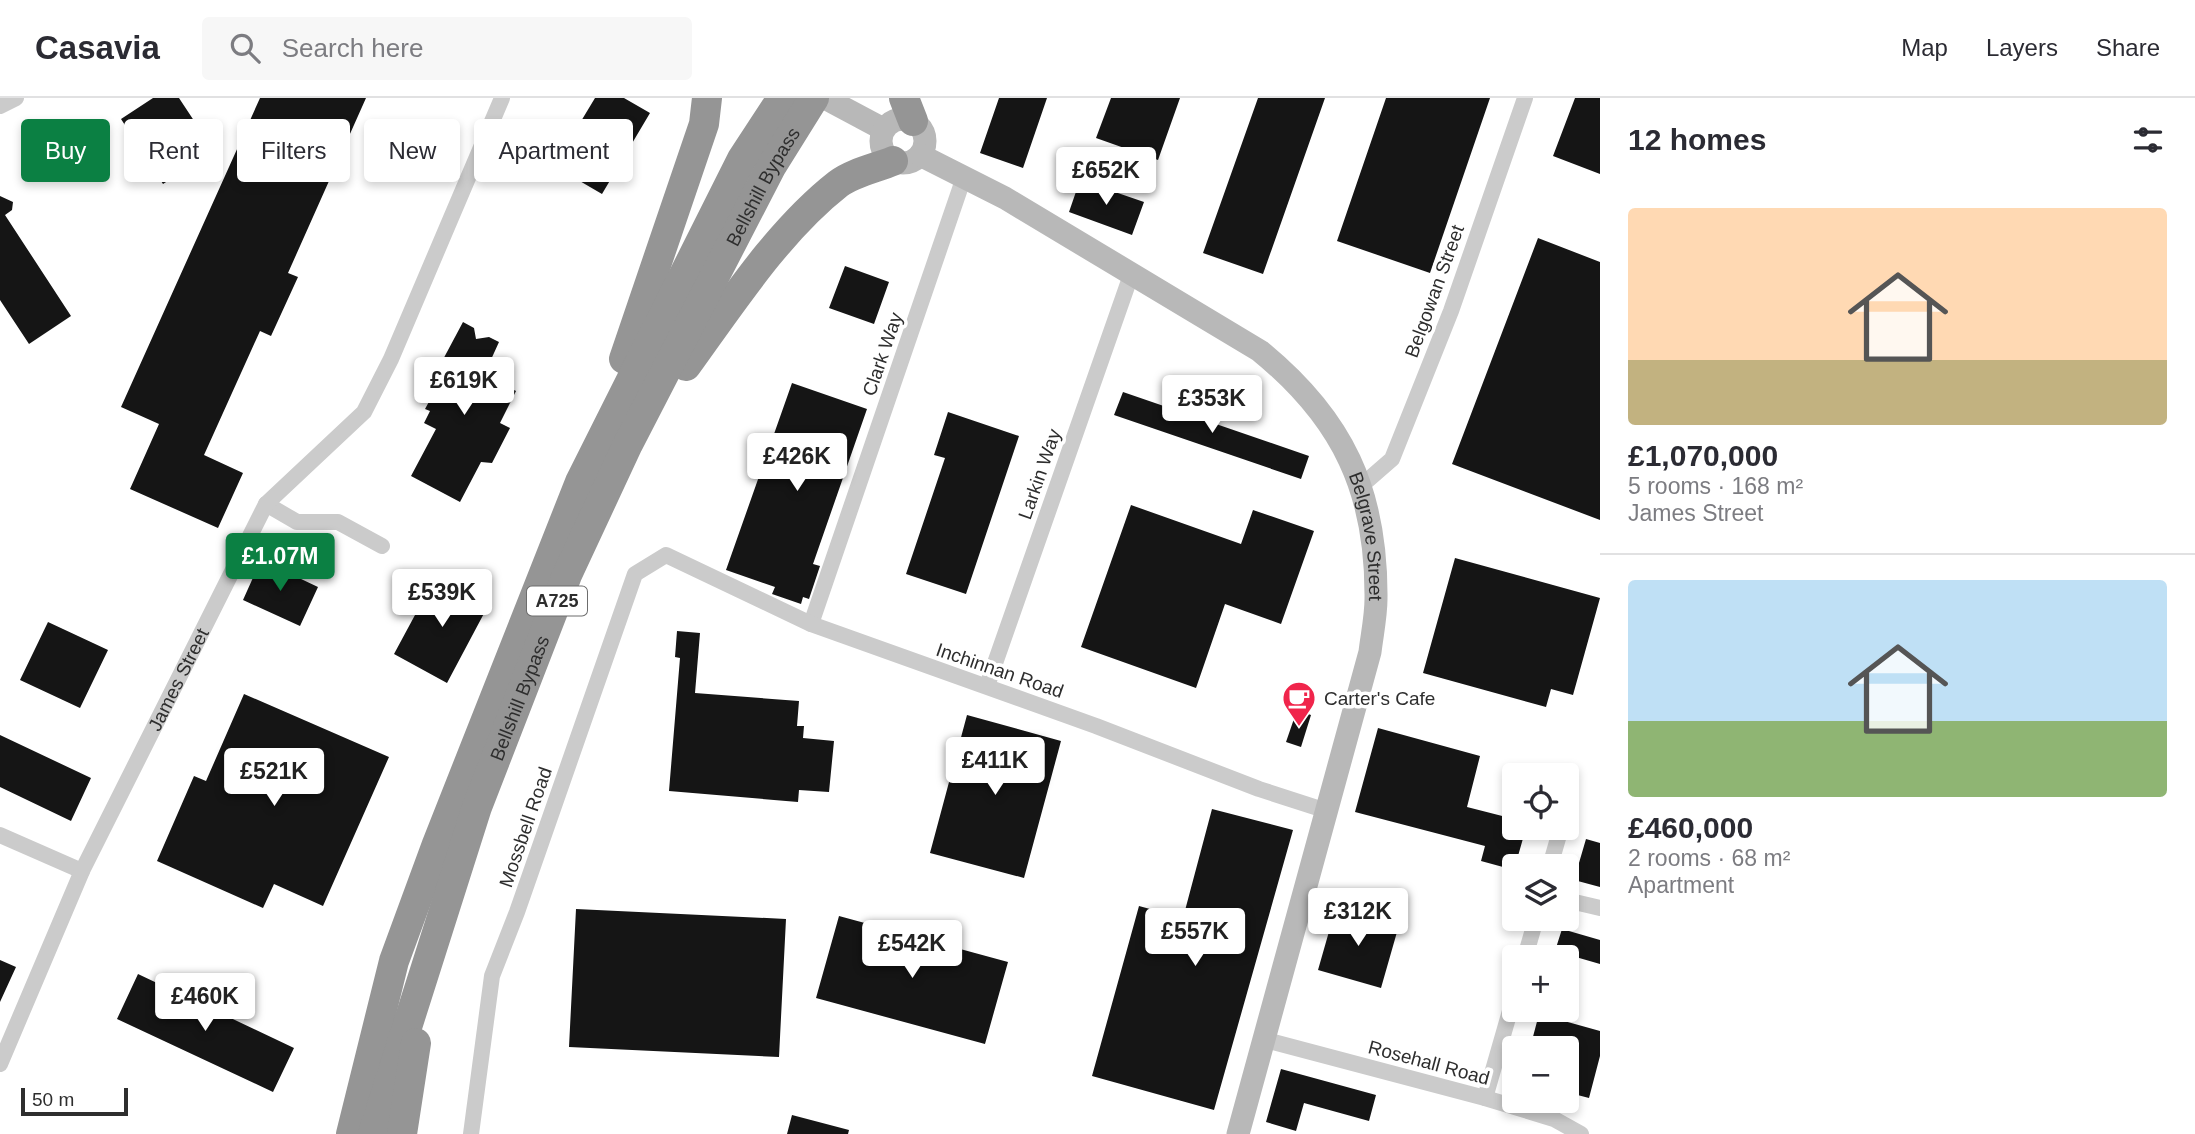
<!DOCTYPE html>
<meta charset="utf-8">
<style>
body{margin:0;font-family:Arial,sans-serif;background:#f7f7f7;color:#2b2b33;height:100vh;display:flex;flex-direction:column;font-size:26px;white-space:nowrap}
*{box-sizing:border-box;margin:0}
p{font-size:23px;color:#7c7c81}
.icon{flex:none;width:38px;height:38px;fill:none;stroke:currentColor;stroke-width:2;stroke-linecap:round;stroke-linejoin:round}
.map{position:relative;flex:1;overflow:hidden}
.drawer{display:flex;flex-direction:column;background:#fff;width:595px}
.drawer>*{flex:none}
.banner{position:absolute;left:21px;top:21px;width:665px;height:63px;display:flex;gap:14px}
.buttons{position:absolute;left:1502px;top:665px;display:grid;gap:14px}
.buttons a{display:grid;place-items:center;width:77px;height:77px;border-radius:7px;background:#fff;box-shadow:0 4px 10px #0003;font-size:35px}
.scale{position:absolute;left:21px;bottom:18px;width:107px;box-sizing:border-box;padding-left:7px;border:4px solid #2e2e2e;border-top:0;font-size:19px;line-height:24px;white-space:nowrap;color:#2e2e2e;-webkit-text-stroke:5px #fff;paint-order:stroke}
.price{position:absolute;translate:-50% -60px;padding:0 16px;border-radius:7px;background:#fff;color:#222;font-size:23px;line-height:46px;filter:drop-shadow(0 2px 4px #0008)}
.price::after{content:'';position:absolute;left:50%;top:42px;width:21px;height:16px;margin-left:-10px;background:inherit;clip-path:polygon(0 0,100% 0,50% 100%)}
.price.selected{background:#0b8043;color:#fff}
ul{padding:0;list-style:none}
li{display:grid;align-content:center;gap:14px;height:371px;padding:0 28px}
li+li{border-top:2px solid #e1e1e2}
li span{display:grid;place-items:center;height:217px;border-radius:7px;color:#555}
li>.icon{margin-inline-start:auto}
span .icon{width:126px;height:126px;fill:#fffc;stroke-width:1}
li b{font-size:30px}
h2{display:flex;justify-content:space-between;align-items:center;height:84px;padding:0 28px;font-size:30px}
.pill{padding:0 24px;border-radius:7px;background:#fff;box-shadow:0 4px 10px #0003;font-size:24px;line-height:63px}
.pill.selected{background:#0b8043;color:#fff}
header{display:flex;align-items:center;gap:42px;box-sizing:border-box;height:98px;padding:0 35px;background:#fff;border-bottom:2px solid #e1e1e2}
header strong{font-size:33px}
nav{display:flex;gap:38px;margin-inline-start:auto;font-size:24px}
.search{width:490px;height:63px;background:#f7f7f7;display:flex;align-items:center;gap:18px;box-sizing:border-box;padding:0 24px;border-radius:7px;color:#7c7c81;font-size:26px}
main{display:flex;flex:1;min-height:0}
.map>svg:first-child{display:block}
.building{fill:#151515}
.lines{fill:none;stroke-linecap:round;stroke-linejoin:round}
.street{stroke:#cbcbcb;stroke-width:16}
.secondary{stroke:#b8b8b8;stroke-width:23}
.highway{stroke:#959595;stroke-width:30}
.labels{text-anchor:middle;stroke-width:7;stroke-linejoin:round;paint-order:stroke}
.shield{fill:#fff;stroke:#6d6d6d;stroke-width:2}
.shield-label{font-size:18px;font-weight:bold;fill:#2e2e2e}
.street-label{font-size:19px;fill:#2e2e2e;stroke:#fff}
.poi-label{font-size:19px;fill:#2e2e2e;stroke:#fff;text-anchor:start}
</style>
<header>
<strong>Casavia</strong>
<div class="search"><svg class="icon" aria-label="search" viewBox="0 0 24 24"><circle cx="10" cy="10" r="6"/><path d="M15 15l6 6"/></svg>Search here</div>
<nav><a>Map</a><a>Layers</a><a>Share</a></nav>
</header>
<main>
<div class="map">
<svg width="1600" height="1036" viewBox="0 0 1600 1036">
<rect width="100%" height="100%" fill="#fff"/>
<path class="building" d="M153,0h26l35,53 -51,33 -42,-65z
M260,0h106l-78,175 10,4 -27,59 -11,-5 -56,124 39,18 -25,55 -88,-39 29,-65 -38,-17z
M595,0h29l26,15 -48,81 -48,-28z
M999,0h48l-24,70 -43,-15z
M1111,0h69l-22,62 -62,-22z
M1258,0h67l-62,176 -60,-21z
M1386,0h104l-60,175 -93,-32z
M1575,0h25v76l-47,-18z
M1080,82l64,22 -12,33 -63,-23z
M0,98l13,6 -1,8 -7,5 66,101 -42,28 -29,-44z
M1538,140l62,24v258l-148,-56z
M845,168l44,16 -15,42 -45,-16z
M463,224l11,6 2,11 13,-2 10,5 -15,33 32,16 -16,32 10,5 -18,35 -11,-1 -21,40 -49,-26 25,-47 -12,-6 6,-12 -5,-2 6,-11 5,2 9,-16 -6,-17z
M792,285l75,26 -54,155 7,2 -11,33 -6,-2 -2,7 -29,-10 3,-7 -49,-17z
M1123,294l186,64 -8,23 -187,-64z
M948,314l71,24 -53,158 -60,-20 39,-116 -11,-3z
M1131,407l110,39 12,-34 61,21 -33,93 -56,-20 -29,84 -115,-41z
M1455,460l145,40 -27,97 -22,-6 -5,18 -123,-34z
M261,462l57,27 -18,39 -57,-26z
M436,478l53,28 -42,79 -53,-29z
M48,524l60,28 -28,58 -60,-28z
M677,533l23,2 -5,60 104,8 -2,25h7l-1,12 31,3 -5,51 -30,-2 -1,12 -129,-11 11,-133 -5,-1z
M244,596l145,63 -66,149 -49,-22 -11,24 -106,-47 37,-85 12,5z
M1297,612l14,5 -10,32 -15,-5z
M967,617l94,26 -37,137 -94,-25z
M1378,630l102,28 -13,51 47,12v9h12l-12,42 -33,-9 4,-15 -130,-34z
M0,637l91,43 -20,43 -71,-34z
M1212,711l81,21 -79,280 -122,-34 47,-170 44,12z
M1586,741l14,4v44l-26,-7z
M1336,809l63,18 -18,63 -63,-18z
M576,811l210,10 -7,138 -210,-10z
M839,818l169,46 -23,82 -169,-46z
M1562,831l38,11v24l-45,-13z
M0,862l16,7 -16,35z
M138,876l156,74 -21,44 -156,-73z
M1539,916l61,17v25l-11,42 -23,-6v-44h-36z
M1281,971l95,26 -7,26 -65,-18 -8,28 -30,-9z
M792,1017l57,15 -1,4h-61z"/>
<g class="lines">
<g class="street">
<path d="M0,8l16,-8"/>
<path d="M1361,388l31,-27 59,-148 74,-213"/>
<path d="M266,406l31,18h41l44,24"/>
<path d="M811,526l153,-447"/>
<path d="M987,588l144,-411"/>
<path d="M1566,710l3,-9"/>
<path d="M0,737l82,36"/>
<path d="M1550,768l11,-38"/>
<path d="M1566,802l34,8"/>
<path d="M1525,859l11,-38"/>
<path d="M1262,941l223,59 69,21 27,15"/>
<path id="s1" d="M0,966l82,-193 184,-367 98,-92 27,-53 111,-261"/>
<path d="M1485,1000l29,-101"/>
<path d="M471,1036l21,-158 25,-64 118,-338 31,-19 145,69 285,102 163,63 68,22"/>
</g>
<g class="secondary">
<path d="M825,0l58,31"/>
<circle cx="903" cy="43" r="22"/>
<path id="s2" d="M920,57l85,43 255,153c83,68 117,140 116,248 0,17 -4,36 -6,53l-132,482"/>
</g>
<g class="highway">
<path d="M904,0l9,23"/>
<path d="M624,261l80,-235 3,-26"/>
<path d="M686,268c45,-62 92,-135 152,-182 14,-11 38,-16 55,-23"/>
<path d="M351,1036l43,-173 43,-117 143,-362 162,-323 40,-61"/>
<path id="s3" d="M373,1036l104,-327 90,-232 61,-131 143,-277 43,-69"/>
<path d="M402,1036l14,-91"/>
</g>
</g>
<defs>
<symbol id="cafe-pin" viewBox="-11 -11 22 30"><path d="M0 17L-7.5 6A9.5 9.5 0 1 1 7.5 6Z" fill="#f0254b" stroke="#fff"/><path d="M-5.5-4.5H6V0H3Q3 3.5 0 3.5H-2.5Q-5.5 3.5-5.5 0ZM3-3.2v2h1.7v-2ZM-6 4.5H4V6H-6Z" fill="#fff"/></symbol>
</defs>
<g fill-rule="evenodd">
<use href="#cafe-pin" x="1280" y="581" width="38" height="52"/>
</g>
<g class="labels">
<rect class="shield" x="527" y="488.5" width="60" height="29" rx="5"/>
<g class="shield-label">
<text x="557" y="509">A725</text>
</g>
<g class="street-label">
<text dy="7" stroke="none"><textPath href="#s3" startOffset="1027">Bellshill Bypass</textPath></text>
<text transform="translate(1434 193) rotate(-70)" y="7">Belgowan Street</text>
<text transform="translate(882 256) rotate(-71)" y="7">Clark Way</text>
<text transform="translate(1039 376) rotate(-71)" y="7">Larkin Way</text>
<text dy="7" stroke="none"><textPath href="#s2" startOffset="614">Belgrave Street</textPath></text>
<text transform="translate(1000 572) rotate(19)" y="7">Inchinnan Road</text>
<text dy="7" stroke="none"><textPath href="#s1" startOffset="424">James Street</textPath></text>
<text dy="7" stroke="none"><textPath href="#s3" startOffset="460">Bellshill Bypass</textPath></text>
<text transform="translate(525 729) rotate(-71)" y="7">Mossbell Road</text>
<text transform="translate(1429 964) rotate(15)" y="7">Rosehall Road</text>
</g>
<g class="poi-label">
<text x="1324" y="607">Carter's Cafe</text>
</g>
</g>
</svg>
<div class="buttons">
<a><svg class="icon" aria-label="locate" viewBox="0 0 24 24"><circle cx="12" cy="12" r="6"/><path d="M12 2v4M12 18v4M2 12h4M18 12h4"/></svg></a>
<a><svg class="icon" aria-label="layers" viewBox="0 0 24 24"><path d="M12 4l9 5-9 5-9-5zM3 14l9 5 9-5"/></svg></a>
<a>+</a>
<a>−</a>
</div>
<div class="scale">50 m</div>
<b class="price" style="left:1106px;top:109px">£652K</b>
<b class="price" style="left:464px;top:319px">£619K</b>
<b class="price" style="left:1212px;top:337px">£353K</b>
<b class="price" style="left:797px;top:395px">£426K</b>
<b class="price selected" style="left:280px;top:495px">£1.07M</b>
<b class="price" style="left:442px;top:531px">£539K</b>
<b class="price" style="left:995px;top:699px">£411K</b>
<b class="price" style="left:274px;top:710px">£521K</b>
<b class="price" style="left:1358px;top:850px">£312K</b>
<b class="price" style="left:1195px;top:870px">£557K</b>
<b class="price" style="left:912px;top:882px">£542K</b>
<b class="price" style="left:205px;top:935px">£460K</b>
<div class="banner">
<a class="pill selected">Buy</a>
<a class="pill">Rent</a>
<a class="pill">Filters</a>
<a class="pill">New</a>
<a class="pill">Apartment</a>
</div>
</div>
<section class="drawer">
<h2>12 homes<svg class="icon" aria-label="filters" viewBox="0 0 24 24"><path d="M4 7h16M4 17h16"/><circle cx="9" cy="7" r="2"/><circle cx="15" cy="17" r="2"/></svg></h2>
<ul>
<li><span style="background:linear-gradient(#ffd9b3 70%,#c2b280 0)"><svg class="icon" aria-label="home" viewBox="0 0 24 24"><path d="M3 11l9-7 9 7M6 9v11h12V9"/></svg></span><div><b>£1,070,000</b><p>5 rooms · 168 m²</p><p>James Street</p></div></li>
<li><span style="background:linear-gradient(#bfe0f5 65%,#8fb573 0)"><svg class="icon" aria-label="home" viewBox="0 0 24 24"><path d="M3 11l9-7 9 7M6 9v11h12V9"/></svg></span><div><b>£460,000</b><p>2 rooms · 68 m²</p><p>Apartment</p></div></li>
</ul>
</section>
</main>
